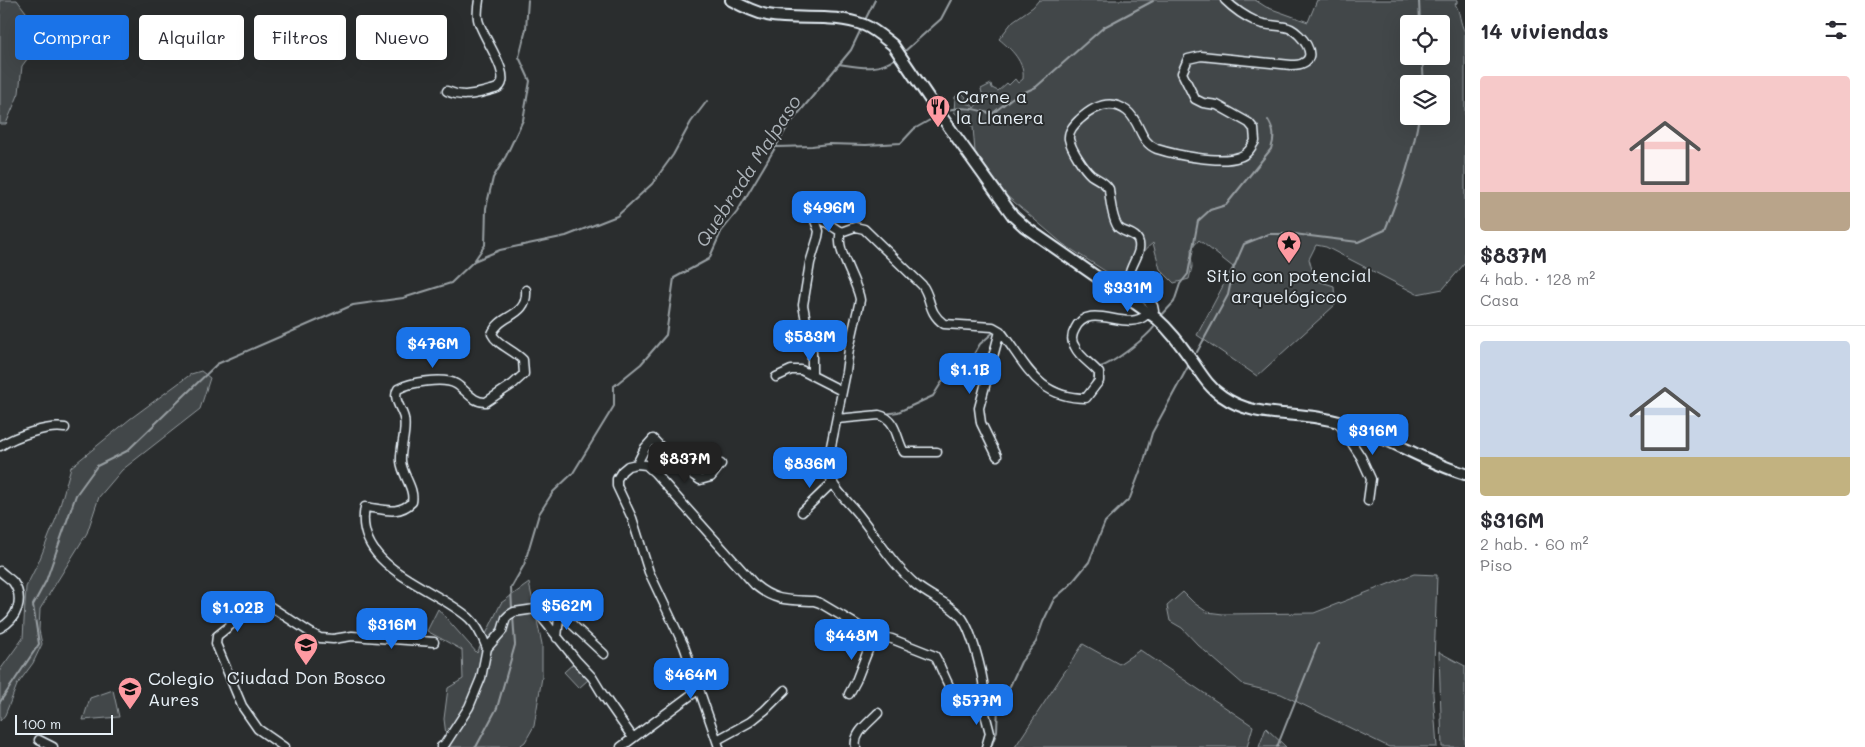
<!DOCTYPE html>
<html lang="es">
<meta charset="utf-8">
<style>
body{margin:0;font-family:Mali,sans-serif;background:#f7f7f7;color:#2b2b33;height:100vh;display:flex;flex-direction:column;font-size:19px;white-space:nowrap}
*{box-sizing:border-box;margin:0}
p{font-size:16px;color:#7c7c81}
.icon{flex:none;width:28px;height:28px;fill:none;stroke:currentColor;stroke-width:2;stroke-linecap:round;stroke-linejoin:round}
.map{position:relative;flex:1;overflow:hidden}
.details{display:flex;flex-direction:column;background:#fff;width:400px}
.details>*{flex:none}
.top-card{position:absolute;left:15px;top:15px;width:475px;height:45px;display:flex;gap:10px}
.tools{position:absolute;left:1400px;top:15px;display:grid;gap:10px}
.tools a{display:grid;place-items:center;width:50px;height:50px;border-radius:5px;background:#fff;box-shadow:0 5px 20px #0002;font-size:25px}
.scale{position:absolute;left:15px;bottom:12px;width:98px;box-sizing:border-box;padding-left:5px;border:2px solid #e8f1f8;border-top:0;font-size:14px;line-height:18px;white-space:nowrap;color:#e8f1f8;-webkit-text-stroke:4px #2a2d2e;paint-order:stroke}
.price{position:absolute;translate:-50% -42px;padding:0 11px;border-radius:10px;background:#1a73e8;color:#fff;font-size:16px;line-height:32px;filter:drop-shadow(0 1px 2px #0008)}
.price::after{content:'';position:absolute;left:50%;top:30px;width:15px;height:11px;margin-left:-8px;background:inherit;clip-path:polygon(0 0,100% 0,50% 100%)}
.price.selected{background:#222;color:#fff}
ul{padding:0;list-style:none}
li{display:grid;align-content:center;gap:10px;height:265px;padding:0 15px}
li+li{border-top:1px solid #e1e1e2}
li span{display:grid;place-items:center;height:155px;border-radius:5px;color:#555}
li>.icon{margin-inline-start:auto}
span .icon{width:90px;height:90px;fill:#fffc;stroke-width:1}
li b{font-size:21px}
h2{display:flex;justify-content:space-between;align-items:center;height:60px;padding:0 15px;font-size:21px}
.chip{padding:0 18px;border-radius:5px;background:#fff;box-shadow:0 5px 20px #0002;font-size:18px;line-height:45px}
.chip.selected{background:#1a73e8;color:#fff}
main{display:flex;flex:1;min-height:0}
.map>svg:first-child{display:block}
.green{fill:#424648;stroke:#959ca0;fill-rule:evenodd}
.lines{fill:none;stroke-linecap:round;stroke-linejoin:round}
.stream{stroke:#989fa3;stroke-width:2}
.minor-casing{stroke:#e8f1f8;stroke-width:11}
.major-casing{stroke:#e8f1f8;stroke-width:14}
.minor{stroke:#2a2d2e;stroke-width:8}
.major{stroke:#2a2d2e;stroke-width:10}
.labels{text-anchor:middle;stroke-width:4;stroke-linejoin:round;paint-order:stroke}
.poi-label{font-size:18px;fill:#e8f1f8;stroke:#2a2d2e;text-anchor:start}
.water-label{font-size:19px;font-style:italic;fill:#acb3b9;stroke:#2a2d2e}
</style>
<main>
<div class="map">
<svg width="1465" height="747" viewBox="0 0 1465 747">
<rect width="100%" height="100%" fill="#2a2d2e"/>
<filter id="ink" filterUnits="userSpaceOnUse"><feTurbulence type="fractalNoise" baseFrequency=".02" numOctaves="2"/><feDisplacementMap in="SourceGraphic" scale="10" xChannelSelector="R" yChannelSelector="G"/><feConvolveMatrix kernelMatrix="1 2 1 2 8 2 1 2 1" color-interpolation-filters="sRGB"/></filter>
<g filter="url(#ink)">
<path class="green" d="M0,0h17l21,28 -2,19 -14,19 -3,27 -13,31h-6z
M1039,0h216l11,7 42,15 9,-22h140v3l-2,1c6,9 4,18 10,28v231l-22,26 -26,5 -91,-47 -10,-2 -7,14 6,21 19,6 1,19 -78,71 -60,-41 36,-68 -34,-27 -8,9 1,18 -3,12 -15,4 -14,-14 -7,-26c-15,11 -18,27 -23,44l-67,-43 -56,-48 -32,-44 -2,-25 -19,-15 1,-15 6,-5 5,5 -3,5 9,3 2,3 9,-11 -2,-8 10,-5 1,4 6,3 9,-8 2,2 6,-6 3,4 5,-4c2,-17 -12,-30 -24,-40l14,-18 20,-14zM1409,24h32v32h-32zM1409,84h32v32h-32z
M201,371l9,7 -10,31 -78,61 -23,27 -12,36 -47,76 -1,21 3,14 -9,19 -16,22 -12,30 -5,6v-51l23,-32 3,-51 13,-26 18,-45 14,-49 59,-48 61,-45z
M1414,574l23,1 -4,119 4,53h-48l-108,-53 -37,-9 -46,-40 -16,-17 -12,-7 -3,-15 16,-14 11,11 13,9 16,2 91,-1z
M529,583l13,61v33l-8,49 -9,16 -7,5h-76l5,-4 -3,-24 4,-31 15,-9 -1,-29 -35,-19 11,-22 39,44 24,-50z
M1083,644l36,20 21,-14 113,76 -6,21h-232z
M1439,652l26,14v81h-23z
M574,663l15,16 -10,9 -15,-16z
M113,690l6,27 -36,3 7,-22z
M1266,728l20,19h-27z"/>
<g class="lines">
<path class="stream" d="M1419,0l1,24
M865,20l10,-20
M905,51l36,-32 10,-19
M1422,56l2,28
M839,64c20,3 39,8 57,-6
M947,110c16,-4 30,-1 45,4l20,-16 24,-11 68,-60 49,-26
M777,147l35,-1 16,-2 38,1 35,-2 13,-14 23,-13
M474,261l26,-11 66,-14 51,-20 35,-32 21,-29 18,-33 16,-21
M1161,316l13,-14 6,-18 8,-10 10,-53 12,-11 16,-5 45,-56c4,-12 3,-19 -3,-29
M1006,331l9,14
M1197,352l31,-57 6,-28 10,-23 25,-10h25l64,8 27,-12c15,-37 28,-74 34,-114
M1100,367c14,-4 46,-29 55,-41
M1050,385l16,7
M1091,386l5,-14
M884,414l14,-2 35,-16 14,-22 23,-13 10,-17 15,-13
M512,609l-1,-21 13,-23 15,-51 14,-22 20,-19 41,-67v-20l27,-22 25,-29 8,-57 35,-19 12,-27 16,-20 51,-86 63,-76 11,-23
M0,702l39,-58 -6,-39 13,-24 30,-86 21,-29 30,-15 90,-87 136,-59 50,-7 48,-15 23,-22 11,-16 1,-37 7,-30 13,-22 17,-36 7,-39 -11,-24 7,-28 2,-29
M476,747l21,-39 18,-63 -2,-29
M991,747l6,-16 1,-26 12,-19 11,-24 15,-20 7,-20 11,-23 16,-14 19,-23 16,-40 25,-24 14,-37 8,-28 38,-70
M1277,747l41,-103"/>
<defs>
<path id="minor" d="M447,91c13,6 23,4 37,1 5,-2 11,-2 15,-5 14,-12 -19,-53 -21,-68 -1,-6 0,-13 1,-19
M812,375v-23l-9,-47 7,-42 8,-26 1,-6 -5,-13 4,-1 23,15
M776,377l15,-7h10l41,21
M837,419l42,-4c18,4 17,24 25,37h33
M1338,422l23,35 10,22 -3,22
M0,446c16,-10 47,-21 65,-18
M997,456l-16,-33 -2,-15 21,-77
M637,464l8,-16 8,-9 20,21 27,20 11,-3 10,-13
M802,512l31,-30
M0,571c4,4 9,7 13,11 12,17 4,37 -13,46
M557,638l2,-21 3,-2 42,39
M487,648l15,-17 4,-13 3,-3 5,-3 21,-3 41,51 16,17 11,18 30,43
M849,694l7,-13 18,-46
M983,706l7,27 -4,14
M39,740l14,7
M717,740l33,-18 15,-12 20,-20
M284,747l-26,-18 -16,-23 -26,-62 1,-8 41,-33 7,1 6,3 40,26 9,5 13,1 19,-3 82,6
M441,747l4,-3 24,-37 12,-29 6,-30c-4,-10 -10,-23 -18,-30 -36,-32 -116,-50 -104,-111 18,2 33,9 47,-5 3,-14 -10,-27 -11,-41 -1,-14 6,-29 3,-43 -2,-9 -12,-20 -6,-29 12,-7 46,-12 58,-5 10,6 17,19 30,18l27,-18 11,-10 -1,-14c-9,-10 -26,-15 -31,-26 8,-21 36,-16 34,-44
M621,747l78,-58
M719,747l-35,-101 -35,-74 -17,-54 -15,-32v-7l5,-8 6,-5 9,-2 9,1 9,8 100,112c20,17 35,15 59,16l6,2 54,32 18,4 43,17c10,17 21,64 48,50 6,-16 -11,-74 -21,-88 -12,-15 -32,-21 -46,-33 -23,-20 -39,-47 -58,-71 -8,-10 -20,-21 -26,-32 -3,-8 -3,-18 -3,-26l17,-84 3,-23 11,-49c-2,-18 -26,-51 -19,-68l14,-5 9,2 58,56c10,13 5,27 22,39l49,3 7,4c26,32 36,67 86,67l13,-17v-8c-7,-9 -19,-15 -24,-26 -4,-6 -4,-11 0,-18 14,-29 52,4 71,-14h6l2,-4 -1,-5c-6,-6 -14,-12 -20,-19 -13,-15 12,-31 5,-47 -4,-8 -15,-7 -20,-13 -5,-7 -8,-28 -9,-38 -5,-8 -11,-9 -18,-14 -7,-6 -20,-26 -22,-36 -1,-8 5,-14 10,-19 14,-13 31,-22 48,-9 14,11 12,31 30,38 19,6 63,15 82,8 8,-2 12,-9 16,-16l-1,-12 -5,-6 -32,-18 -14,-2 -8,-4 -13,-26 6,-14 13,-3 90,9c4,0 9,0 12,-2 16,-7 -2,-29 -12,-34 -10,-5 -23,-2 -34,-7 -11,-5 -24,-14 -32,-22
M856,747c-3,-14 13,-24 22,-34"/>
<path id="major" d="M731,0c11,6 23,12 36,15 32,6 66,-2 97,10 10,4 20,13 29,20l46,68 74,103 12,11 131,91c14,12 24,26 34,40 10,14 18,29 32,38 29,21 65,16 98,22 53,8 95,41 145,56"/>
</defs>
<use href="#minor" class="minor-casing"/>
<use href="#major" class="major-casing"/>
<use href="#minor" class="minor"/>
<use href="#major" class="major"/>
</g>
</g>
<defs>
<symbol id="restaurant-pin" viewBox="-11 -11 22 30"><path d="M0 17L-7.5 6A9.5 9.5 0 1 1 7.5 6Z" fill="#ff9aa2" stroke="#2a2d2e"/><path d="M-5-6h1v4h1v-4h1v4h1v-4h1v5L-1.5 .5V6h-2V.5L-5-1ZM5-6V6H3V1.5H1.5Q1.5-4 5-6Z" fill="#111"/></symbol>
<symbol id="sight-pin" viewBox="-11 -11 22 30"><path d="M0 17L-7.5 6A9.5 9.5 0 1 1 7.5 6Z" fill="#ff9aa2" stroke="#2a2d2e"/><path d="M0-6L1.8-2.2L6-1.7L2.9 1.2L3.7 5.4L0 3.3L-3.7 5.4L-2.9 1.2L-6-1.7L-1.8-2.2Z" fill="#111"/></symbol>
<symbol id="school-pin" viewBox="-11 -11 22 30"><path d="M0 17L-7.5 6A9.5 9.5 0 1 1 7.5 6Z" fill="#ff9aa2" stroke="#2a2d2e"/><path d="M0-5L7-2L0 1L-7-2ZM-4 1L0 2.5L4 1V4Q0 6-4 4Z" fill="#111"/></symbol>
</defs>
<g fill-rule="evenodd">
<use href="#restaurant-pin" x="924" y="93" width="28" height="38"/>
<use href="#sight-pin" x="1275" y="229" width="28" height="38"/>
<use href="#school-pin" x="292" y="631" width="28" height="38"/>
<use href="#school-pin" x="116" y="675" width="28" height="38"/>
</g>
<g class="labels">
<g class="poi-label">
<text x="956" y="103">Carne a<tspan x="956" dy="21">la Llanera</tspan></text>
<text x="1289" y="282" text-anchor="middle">Sitio con potencial<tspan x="1289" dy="21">arquelógicco</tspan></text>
<text x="306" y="684" text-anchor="middle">Ciudad Don Bosco</text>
<text x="148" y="685">Colegio<tspan x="148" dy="21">Aures</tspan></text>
</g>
<g class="water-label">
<text transform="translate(748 171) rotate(-57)" y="7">Quebrada Malpaso</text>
</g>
</g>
</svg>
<div class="tools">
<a><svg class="icon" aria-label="locate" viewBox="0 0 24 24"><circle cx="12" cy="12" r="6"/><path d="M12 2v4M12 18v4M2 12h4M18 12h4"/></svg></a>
<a><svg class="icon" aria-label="layers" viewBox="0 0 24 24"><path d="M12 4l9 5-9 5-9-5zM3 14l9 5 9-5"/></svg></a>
</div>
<div class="scale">100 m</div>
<b class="price" style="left:829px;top:233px">$496M</b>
<b class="price" style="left:1128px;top:313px">$331M</b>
<b class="price" style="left:810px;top:362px">$583M</b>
<b class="price" style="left:433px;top:369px">$476M</b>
<b class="price" style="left:970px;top:395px">$1.1B</b>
<b class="price" style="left:1373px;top:456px">$316M</b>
<b class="price selected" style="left:685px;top:484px">$837M</b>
<b class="price" style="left:810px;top:489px">$836M</b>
<b class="price" style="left:567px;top:631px">$562M</b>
<b class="price" style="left:238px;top:633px">$1.02B</b>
<b class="price" style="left:392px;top:650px">$316M</b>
<b class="price" style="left:852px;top:661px">$448M</b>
<b class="price" style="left:691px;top:700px">$464M</b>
<b class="price" style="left:977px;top:726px">$577M</b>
<div class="top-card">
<a class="chip selected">Comprar</a>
<a class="chip">Alquilar</a>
<a class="chip">Filtros</a>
<a class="chip">Nuevo</a>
</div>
</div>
<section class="details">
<h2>14 viviendas<svg class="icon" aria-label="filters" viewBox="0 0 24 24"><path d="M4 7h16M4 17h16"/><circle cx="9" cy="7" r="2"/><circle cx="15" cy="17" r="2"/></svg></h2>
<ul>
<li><span style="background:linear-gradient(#f6c9c9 75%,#b9a48a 0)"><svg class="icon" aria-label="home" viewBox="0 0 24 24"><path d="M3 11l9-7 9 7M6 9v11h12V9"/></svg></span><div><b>$837M</b><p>4 hab. · 128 m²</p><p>Casa</p></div></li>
<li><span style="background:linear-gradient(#c9d6e8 75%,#c2b280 0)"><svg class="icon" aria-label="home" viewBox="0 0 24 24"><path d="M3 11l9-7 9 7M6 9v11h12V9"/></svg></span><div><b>$316M</b><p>2 hab. · 60 m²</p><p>Piso</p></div></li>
</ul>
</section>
</main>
